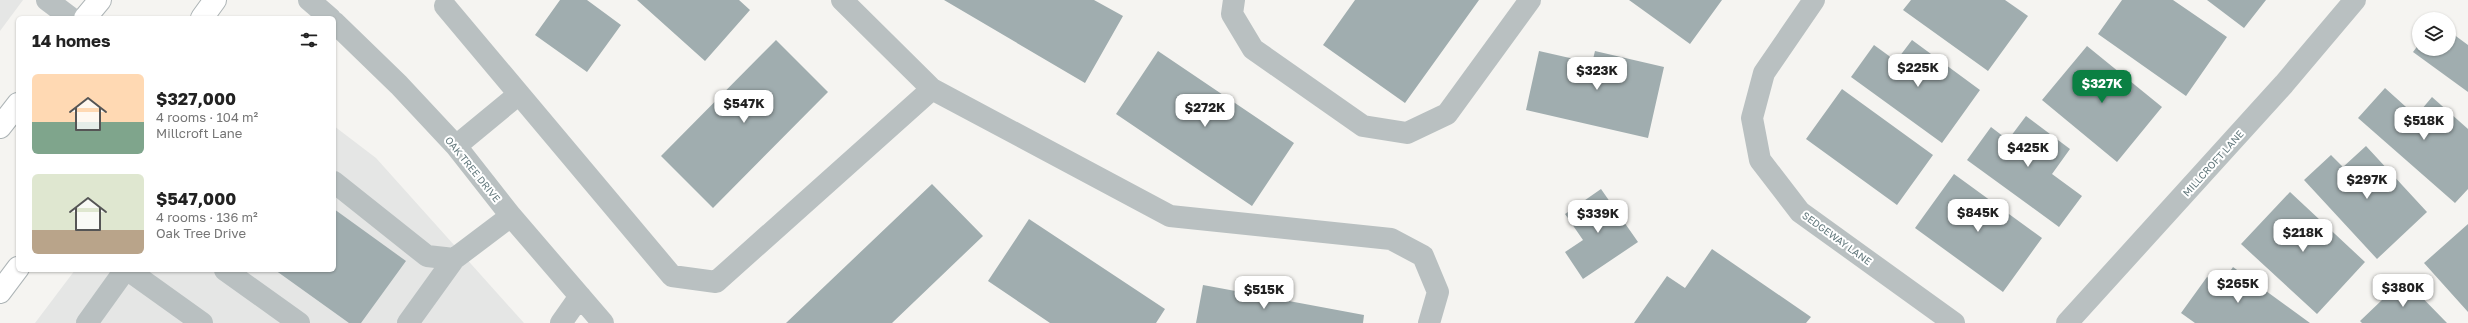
<!DOCTYPE html>
<meta charset="utf-8">
<style>
body{margin:0;font-family:"Golos Text",sans-serif;background:#f6f6f6;color:#222;height:100vh;display:flex;flex-direction:column;font-size:15px;white-space:nowrap}
*{box-sizing:border-box;margin:0}
p{font-size:13px;color:#767676}
.icon{flex:none;width:22px;height:22px;fill:none;stroke:currentColor;stroke-width:2;stroke-linecap:round;stroke-linejoin:round}
.map{position:relative;flex:1;overflow:hidden}
.details{position:absolute;left:16px;top:16px;width:320px;height:256px;display:flex;flex-direction:column;background:#fff;border-radius:6px;box-shadow:0 1px 3px #0004}
.details>*{flex:none}
.fabs{position:absolute;left:2412px;top:12px;display:grid;gap:8px}
.fabs a{display:grid;place-items:center;width:44px;height:44px;border-radius:50%;background:#fff;box-shadow:0 1px 3px #0004;font-size:20px}
.price{position:absolute;translate:-50% -34px;padding:0 9px;border-radius:8px;background:#fff;color:#222;font-size:13px;line-height:26px;filter:drop-shadow(0 1px 2px #0008)}
.price::after{content:'';position:absolute;left:50%;top:24px;width:12px;height:9px;margin-left:-6px;background:inherit;clip-path:polygon(0 0,100% 0,50% 100%)}
.price.on{background:#0b8043;color:#fff}
ul{padding:0;list-style:none}
li{display:flex;align-items:center;gap:12px;height:100px;padding:0 16px}
li span{display:grid;place-items:center;flex:none;width:112px;height:80px;border-radius:6px;color:#555}
li>.icon{margin-inline-start:auto}
span .icon{width:48px;height:48px;fill:#fffc;stroke-width:1}
li b{font-size:17px}
h2{display:flex;justify-content:space-between;align-items:center;height:48px;padding:0 16px;font-size:17px}
.map>svg:first-child{display:block}
.built{fill:#e5e6e5}
.building{fill:#a0adaf}
.lines{fill:none;stroke-linecap:round;stroke-linejoin:round}
.major-casing{stroke:#adb4b6;stroke-width:24}
.minor{stroke:#b9c0c1;stroke-width:22}
.major{stroke:#fff;stroke-width:22}
.labels{text-anchor:middle;stroke-width:4;stroke-linejoin:round;paint-order:stroke}
.street-label{font-size:10px;fill:#61777b;stroke:#fff}
</style>
<div class="map">
<svg width="2468" height="323" viewBox="0 0 2468 323">
<rect width="100%" height="100%" fill="#f5f4f1"/>
<path class="built" d="M0,0h23l-23,31z
M334,126l42,32 148,165h-489l40,-53h259z"/>
<path class="building" d="M560,0h27l34,25 -34,47 -52,-37z
M637,0h102l11,10 -45,51z
M944,0h150l29,16 -38,67z
M1355,0h124l-74,103 -82,-58z
M1629,0h93l-32,44z
M1911,0h94l23,16 -40,55 -85,-61z
M2122,0h51l54,37 -41,59 -88,-62z
M2207,0h59l-22,28z
M2449,31l19,14v47l-55,-40 6,-8v5h30z
M776,40l52,52 -115,116 -52,-52z
M1912,40l68,50 -38,53 -91,-66 23,-32 22,16z
M2087,46l75,61 -45,55 -75,-62z
M1158,51l136,92 -42,63 -136,-92z
M1539,51l53,12 3,-12 69,16 -16,71 -122,-28z
M2385,88l31,28 16,-19 36,32v60l-13,14 -97,-85z
M1842,89l91,66 -36,50 -91,-66z
M2026,116l44,33 -18,25 30,22 -23,31 -92,-67 24,-33 17,13z
M2366,146l61,66 -50,47 -73,-79 27,-25 12,12z
M1954,174l88,64 -39,54 -88,-64z
M932,184l51,52 -91,87h-106z
M1601,189l37,53 -55,37 -18,-27 18,-12 -18,-26z
M2290,192l75,70 -48,52 -76,-70z
M334,209l72,52 -45,62h-12l-74,-53h59z
M1029,219l136,90 -9,14h-106l-62,-42z
M2468,224v88l-44,-49z
M1712,249l99,68 -5,6h-172l33,-47 18,12z
M2233,267l77,56h-115l-14,-10 26,-36 13,9z
M2404,279l43,44h-85l-2,-2z
M1203,285l161,30 -1,8h-167z"/>
<g class="lines">
<defs>
<path id="major" d="M85,18l15,-18
M202,18l13,-18
M0,127l18,-23
M0,292l18,-24"/>
</defs>
<use href="#major" class="major-casing"/>
<path class="minor" d="M47,0l24,18
M309,0l21,18
M842,0l90,89 238,127 221,23 32,17 15,36 -9,31
M1234,0l-2,14 21,35 110,77 44,7 40,-19 83,-114
M1814,0l-50,73 -12,45 8,42 40,52 154,111
M445,6l227,270 44,6 216,-193
M334,22l65,63 57,61 55,70 92,107
M456,146l63,-52
M334,182l93,74 27,3
M128,270l74,53
M225,270l74,53
M87,323l38,-53
M408,323l46,-64 57,-43
M561,323l19,-27
M2067,323l217,-239 71,-84"/>
<use href="#major" class="major"/>
</g>
<g class="labels">
<g class="street-label">
<text transform="translate(2213 163) rotate(-48)" y="4">MILLCROFT LANE</text>
<text transform="translate(473 169) rotate(51)" y="4">OAK TREE DRIVE</text>
<text transform="translate(1837 238) rotate(36)" y="4">SEDGEWAY LANE</text>
</g>
</g>
</svg>
<div class="fabs">
<a><svg class="icon" aria-label="layers" viewBox="0 0 24 24"><path d="M12 4l9 5-9 5-9-5zM3 14l9 5 9-5"/></svg></a>
</div>
<b class="price" style="left:1918px;top:88px">$225K</b>
<b class="price" style="left:1597px;top:91px">$323K</b>
<b class="price on" style="left:2102px;top:104px">$327K</b>
<b class="price" style="left:744px;top:124px">$547K</b>
<b class="price" style="left:1205px;top:128px">$272K</b>
<b class="price" style="left:2424px;top:141px">$518K</b>
<b class="price" style="left:2028px;top:168px">$425K</b>
<b class="price" style="left:2367px;top:200px">$297K</b>
<b class="price" style="left:1978px;top:233px">$845K</b>
<b class="price" style="left:1598px;top:234px">$339K</b>
<b class="price" style="left:2303px;top:253px">$218K</b>
<b class="price" style="left:2238px;top:304px">$265K</b>
<b class="price" style="left:2403px;top:308px">$380K</b>
<b class="price" style="left:1264px;top:310px">$515K</b>
<section class="details">
<h2>14 homes<svg class="icon" aria-label="filters" viewBox="0 0 24 24"><path d="M4 7h16M4 17h16"/><circle cx="9" cy="7" r="2"/><circle cx="15" cy="17" r="2"/></svg></h2>
<ul>
<li><span style="background:linear-gradient(#ffd9b3 60%,#7fa58c 0)"><svg class="icon" aria-label="home" viewBox="0 0 24 24"><path d="M3 11l9-7 9 7M6 9v11h12V9"/></svg></span><div><b>$327,000</b><p>4 rooms · 104 m²</p><p>Millcroft Lane</p></div></li>
<li><span style="background:linear-gradient(#dfe7d0 70%,#b9a48a 0)"><svg class="icon" aria-label="home" viewBox="0 0 24 24"><path d="M3 11l9-7 9 7M6 9v11h12V9"/></svg></span><div><b>$547,000</b><p>4 rooms · 136 m²</p><p>Oak Tree Drive</p></div></li>
</ul>
</section>
</div>
